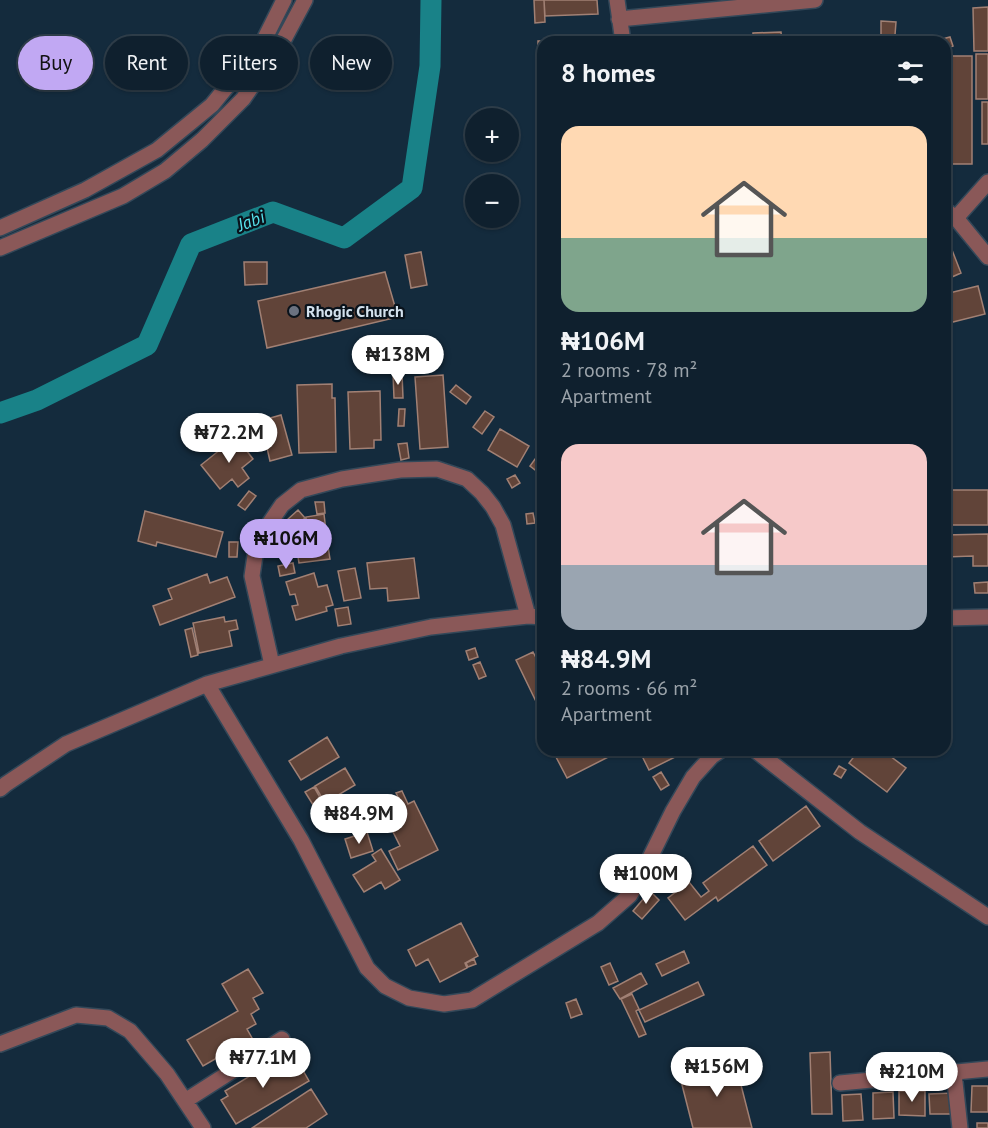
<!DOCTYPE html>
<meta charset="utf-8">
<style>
body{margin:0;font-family:"PT Sans",sans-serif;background:#182836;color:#f1f3f6;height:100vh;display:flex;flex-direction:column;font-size:22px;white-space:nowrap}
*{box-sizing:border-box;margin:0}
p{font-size:20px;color:#9ba3aa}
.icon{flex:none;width:33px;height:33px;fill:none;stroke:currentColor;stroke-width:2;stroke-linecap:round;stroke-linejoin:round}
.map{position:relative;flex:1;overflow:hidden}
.sheet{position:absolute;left:537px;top:36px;width:414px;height:720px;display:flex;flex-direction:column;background:#0f202e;border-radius:18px;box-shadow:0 2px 4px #0004,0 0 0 2px #2f3e4a}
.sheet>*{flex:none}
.hud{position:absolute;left:18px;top:36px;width:429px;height:54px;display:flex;gap:12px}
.controls{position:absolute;left:465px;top:108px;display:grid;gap:12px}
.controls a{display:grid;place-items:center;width:54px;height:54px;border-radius:50%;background:#0f202e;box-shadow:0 2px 4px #0004,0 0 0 2px #2f3e4a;font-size:30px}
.price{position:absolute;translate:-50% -51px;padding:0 14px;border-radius:21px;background:#fff;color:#222;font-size:20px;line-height:39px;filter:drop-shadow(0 2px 3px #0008)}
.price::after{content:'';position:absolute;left:50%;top:36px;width:18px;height:14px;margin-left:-9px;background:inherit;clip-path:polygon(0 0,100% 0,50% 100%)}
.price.on{background:#c1a8f3;color:#111}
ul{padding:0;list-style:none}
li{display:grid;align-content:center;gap:12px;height:318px;padding:0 24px}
li span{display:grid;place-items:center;height:186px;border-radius:18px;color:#555}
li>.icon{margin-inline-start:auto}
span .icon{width:108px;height:108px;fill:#fffc;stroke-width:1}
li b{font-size:26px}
h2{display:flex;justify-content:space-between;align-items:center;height:72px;padding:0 24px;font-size:26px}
.tag{padding:0 21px;border-radius:27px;background:#0f202e;box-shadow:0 2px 4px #0004,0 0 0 2px #2f3e4a;font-size:21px;line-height:54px}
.tag.on{background:#c1a8f3;color:#111}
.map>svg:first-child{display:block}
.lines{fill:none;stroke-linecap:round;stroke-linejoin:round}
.river{stroke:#198288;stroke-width:21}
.building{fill:#614439;stroke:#a18074;stroke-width:1.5}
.minor-casing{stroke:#334859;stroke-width:18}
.minor{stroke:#8a5858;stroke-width:15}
.worship-dot{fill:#6b7280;stroke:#09121b;stroke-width:2}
.labels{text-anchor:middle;stroke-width:4.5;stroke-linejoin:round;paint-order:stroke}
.poi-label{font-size:16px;font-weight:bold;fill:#d3e1ed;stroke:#09121b;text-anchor:start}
.water-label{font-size:18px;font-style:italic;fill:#56e1ea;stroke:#09121b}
</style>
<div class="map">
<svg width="988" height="1128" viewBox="0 0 988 1128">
<rect width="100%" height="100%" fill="#142b3d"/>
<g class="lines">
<path class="river" d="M0,413l37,-13 110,-55 44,-101 82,-32 71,26 68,-50 18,-122 1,-66"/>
</g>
<path class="building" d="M534,0h10l1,22 -10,1z
M544,0h53l1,14 -53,2z
M988,7v44h-14l-1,-43z
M881,21l15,1 -1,13h-14z
M781,32l1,10h-29v-9z
M950,37l3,9 -8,3v-7h-3v-3z
M601,40v2h-58v33h-5v-34z
M976,54h12v45h-12z
M945,56h27v108h-27z
M982,102h6v42h-6z
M952,250l9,23 -16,7v-27z
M421,252l6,33 -16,3 -6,-33z
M244,262h23v22l-22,1z
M385,272l13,45 -131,31 -9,-47z
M978,286l7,28 -40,10v-30z
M402,373l1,25h-9l-1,-24z
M443,375l5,72 -28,2 -5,-72z
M332,384v14h3l1,54 -37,1 -2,-68z
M456,385l15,12 -5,7 -16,-12z
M380,391l1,49h-7v8l-24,1 -2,-57z
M399,409h6l-1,17h-6z
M485,411l9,6 -12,17 -9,-7z
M281,415l11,40 -22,6 -3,-13 -3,1 -8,-27z
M500,429l29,17 -12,21 -29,-17z
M236,437l17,22 -11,9 7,10 -11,9 -6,-8 -12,10 -19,-24z
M407,443l2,15 -8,2 -3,-16z
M543,448v28l-13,-10z
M515,475l5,8 -8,5 -5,-9z
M945,490h43v35h-43z
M249,491l7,5 -11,14 -7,-5z
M315,502h9l1,11 -8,1z
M298,510l7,8 -11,9 -7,-7z
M145,511l78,21 -7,25 -59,-15 -1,4 -18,-5z
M533,513l2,10 -8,1 -1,-10z
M324,514l2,17 -18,2 -2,-16z
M326,534l4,25 -31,4 -4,-24z
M988,534v32h-15v-10l-28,1v-22z
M229,542h9l-1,15h-8z
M414,558l5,40 -31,3 -1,-13 -17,1 -3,-26z
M293,563l2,10 -15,3 -2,-10z
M355,568l6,30 -17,3 -6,-30z
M314,573l4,14 9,-2 6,20 -7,2 1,4 -31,9 -4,-14 6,-1 -3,-11 -5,1 -4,-13z
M207,574l3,9 17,-6 8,20 -75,28 -7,-19 19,-7 -4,-10z
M988,582v11h-13l-1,-10z
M348,607l3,17 -13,2 -3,-17z
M224,617l1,5 11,-2 2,9 -9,2 3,15 -33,7 -6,-30z
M192,628l6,27 -7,2 -6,-27z
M475,648l3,9 -9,3 -3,-9z
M533,652l10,19v45l-27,-56z
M480,662l6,14 -7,3 -6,-14z
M327,737l12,20 -38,23 -12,-19z
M569,750h53l-55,28 -11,-21z
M639,750h43l1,3 -34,17z
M859,750h23l24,18 -19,24 -38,-29z
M839,766l7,4 -5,8 -7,-4z
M345,768l10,17 -30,18 -10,-17z
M661,772l8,13 -8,5 -8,-13z
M314,787l9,16 -8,5 -10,-16z
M402,791l6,13 6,-3 24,49 -40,20 -9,-19 11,-5 -15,-30 18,-9 -7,-14z
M806,806l14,20 -47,35 -14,-20z
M367,832l6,19 -22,7 -6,-19z
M753,846l14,19 -49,36 -2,-4 -31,23 -17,-22 21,-16 12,15 8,-6 -6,-8z
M381,849l19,31 -15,9 -4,-7 -17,10 -11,-17 23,-14 -4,-6z
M650,891l9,9 -17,19 -9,-8z
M461,923l17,33 -13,7 2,5 -27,14 -12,-23 -12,7 -8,-16z
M684,951l5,12 -27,13 -6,-12z
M474,959l2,5 -8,3 -2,-4z
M610,963l8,18 -9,4 -8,-18z
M248,969l15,24 -10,5 6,11 -8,5 5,10 -9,5 5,9 -49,28 -16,-26 51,-29 -16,-27z
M641,973l6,11 -27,15 -7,-11z
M698,982l6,13 -59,27 -6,-12z
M632,994l7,15 -3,2 10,23 -7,3 -18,-38z
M576,999l6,15 -11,4 -5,-15z
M830,1052l2,62h-20l-2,-61z
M280,1058l5,9 12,-7 12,21 -73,43 -15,-24 7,-4 -3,-5z
M739,1062l4,15 3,-1 1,7 -6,2 11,43h-59l-13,-51z
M972,1086h16v26h-17z
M311,1089l16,25 -21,14h-54z
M899,1091h26v25l-26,-1z
M893,1092l1,26 -21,1v-26z
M954,1093l1,21h-25l-1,-20z
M861,1094l2,26 -20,1 -1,-26z
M977,1123h11v5h-11z"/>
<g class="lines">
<defs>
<path id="minor" d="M617,0l6,42
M619,19l196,-19
M945,210l11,8 32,39
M956,218l32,-36
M0,228l85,-38 72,-40 55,-45 51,-63 21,-42
M0,248l123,-52 42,-25 37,-31 41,-41 39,-56 23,-43
M945,618l43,-1
M272,665l-20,-89 4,-27 11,-22 15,-22 19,-15 41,-11 58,-9 37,-1 30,10 15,14 11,14 10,18 25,91
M207,684l94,156 66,128 18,18 24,12 35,6 28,-4 126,-77 32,-28 11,-19 32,-65 20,-34 19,-21 9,-6
M755,750l105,82 128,85
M0,789l6,-5 60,-40 141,-60 134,-38 90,-19 97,-11 15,1
M0,1044l76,-29 32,3 22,13 37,43 36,54
M954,1073l6,55
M840,1083l148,-14
M185,1101l97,-62"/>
</defs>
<use href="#minor" class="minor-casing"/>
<use href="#minor" class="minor"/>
</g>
<circle class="worship-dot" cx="294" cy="311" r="6"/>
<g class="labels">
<g class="poi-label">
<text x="306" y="317">Rhogic Church</text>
</g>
<g class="water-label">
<text transform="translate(251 221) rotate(-21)" y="6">Jabi</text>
</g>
</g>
</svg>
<div class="controls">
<a>+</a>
<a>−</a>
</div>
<b class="price" style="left:398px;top:386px">₦138M</b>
<b class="price" style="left:229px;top:464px">₦72.2M</b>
<b class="price on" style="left:286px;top:570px">₦106M</b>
<b class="price" style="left:359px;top:845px">₦84.9M</b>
<b class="price" style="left:646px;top:905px">₦100M</b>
<b class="price" style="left:263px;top:1089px">₦77.1M</b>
<b class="price" style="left:717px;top:1098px">₦156M</b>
<b class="price" style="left:912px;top:1103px">₦210M</b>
<div class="hud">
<a class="tag on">Buy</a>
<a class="tag">Rent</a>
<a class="tag">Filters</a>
<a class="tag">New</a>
</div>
<section class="sheet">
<h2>8 homes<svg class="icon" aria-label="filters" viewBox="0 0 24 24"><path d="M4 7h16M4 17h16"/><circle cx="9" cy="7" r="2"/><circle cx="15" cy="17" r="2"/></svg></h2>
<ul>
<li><span style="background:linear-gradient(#ffd9b3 60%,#7fa58c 0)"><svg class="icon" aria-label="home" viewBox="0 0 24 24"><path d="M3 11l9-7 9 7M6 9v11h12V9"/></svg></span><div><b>₦106M</b><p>2 rooms · 78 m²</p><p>Apartment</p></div></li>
<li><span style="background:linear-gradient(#f6c9c9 65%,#9aa5b1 0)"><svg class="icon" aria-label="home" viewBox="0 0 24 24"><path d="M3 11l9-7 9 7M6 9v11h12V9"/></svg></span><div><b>₦84.9M</b><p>2 rooms · 66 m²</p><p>Apartment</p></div></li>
</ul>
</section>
</div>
